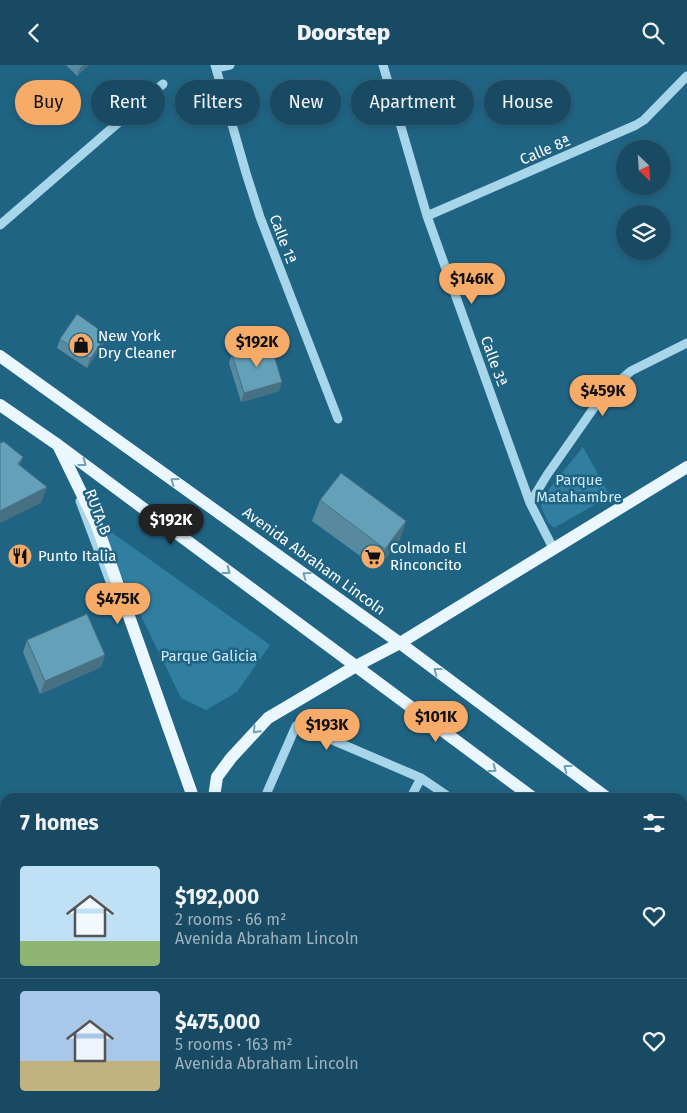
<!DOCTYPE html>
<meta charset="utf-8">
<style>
body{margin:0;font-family:"Fira Sans",sans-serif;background:#215269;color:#f1f3f6;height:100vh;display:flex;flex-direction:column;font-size:19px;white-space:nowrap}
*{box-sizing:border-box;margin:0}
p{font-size:16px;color:#9fb3be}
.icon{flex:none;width:28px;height:28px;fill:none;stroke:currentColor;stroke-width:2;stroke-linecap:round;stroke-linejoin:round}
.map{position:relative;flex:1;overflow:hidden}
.details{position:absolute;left:0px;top:728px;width:688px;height:321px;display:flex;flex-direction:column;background:#184b63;border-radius:15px 15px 0 0;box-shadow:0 2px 8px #0003,0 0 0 1px #366378}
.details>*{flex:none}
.top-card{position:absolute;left:15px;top:15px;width:658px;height:45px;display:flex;gap:10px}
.needle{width:32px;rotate:155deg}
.tools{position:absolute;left:616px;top:75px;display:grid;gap:10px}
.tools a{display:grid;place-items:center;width:55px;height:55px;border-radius:50%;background:#184b63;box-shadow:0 2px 8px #0003,0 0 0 1px #366378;font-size:25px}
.price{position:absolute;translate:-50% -42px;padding:0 11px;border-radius:18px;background:#f7ab68;color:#111;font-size:16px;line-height:32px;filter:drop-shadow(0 1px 2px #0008)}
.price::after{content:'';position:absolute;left:50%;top:30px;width:15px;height:11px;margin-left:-8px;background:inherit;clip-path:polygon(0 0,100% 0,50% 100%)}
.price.on{background:#222;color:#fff}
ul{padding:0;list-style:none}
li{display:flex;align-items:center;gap:15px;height:125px;padding:0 20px}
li+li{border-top:1px solid #366378}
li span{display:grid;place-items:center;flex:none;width:140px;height:100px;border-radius:5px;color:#555}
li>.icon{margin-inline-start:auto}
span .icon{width:60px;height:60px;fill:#fffc;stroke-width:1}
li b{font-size:21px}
h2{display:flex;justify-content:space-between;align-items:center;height:60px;padding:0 20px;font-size:21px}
.tag{padding:0 18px;border-radius:22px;background:#184b63;box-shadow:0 2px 8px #0003,0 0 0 1px #366378;font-size:18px;line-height:45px}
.tag.on{background:#f7ab68;color:#111}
header{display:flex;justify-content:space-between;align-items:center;height:65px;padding:0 20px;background:#184b63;font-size:22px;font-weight:800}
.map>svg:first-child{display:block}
.green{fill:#307ea0}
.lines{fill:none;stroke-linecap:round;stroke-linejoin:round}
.path{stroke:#a7d5e9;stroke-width:3;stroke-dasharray:2.5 4;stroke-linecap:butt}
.minor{stroke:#a7d5e9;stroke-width:9}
.major{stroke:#ebf7fe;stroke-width:12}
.wall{fill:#578a9f}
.shaded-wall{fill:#477082}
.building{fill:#65a0b9;stroke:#477082}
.oneway{stroke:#719fb5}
.labels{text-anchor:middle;stroke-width:5;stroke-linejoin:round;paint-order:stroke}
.street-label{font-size:15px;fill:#fff;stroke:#206484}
.poi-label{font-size:15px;fill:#fff;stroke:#206484;text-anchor:start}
.park-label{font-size:15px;fill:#cceaf7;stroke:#206484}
</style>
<header><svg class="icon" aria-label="back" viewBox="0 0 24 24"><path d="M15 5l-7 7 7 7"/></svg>Doorstep<svg class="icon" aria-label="search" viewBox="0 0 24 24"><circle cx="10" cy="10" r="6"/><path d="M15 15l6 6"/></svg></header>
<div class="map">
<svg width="687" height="1048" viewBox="0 0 687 1048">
<rect width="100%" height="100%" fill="#206484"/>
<path class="green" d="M583,382l27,49 -56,32 -6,-6 -7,-15 4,-13z
M107,464l163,116 -33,47 -31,18 -25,-12 -73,-150z"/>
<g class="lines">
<path class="path" d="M682,758l5,-4"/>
<path class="minor" d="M215,0l31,108 14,44 78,202
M383,0l44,151 103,287 23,45
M216,3l14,-3
M427,151l209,-91 8,-5 43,-44
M0,160l163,-141
M80,436l34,91
M530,438l17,-28 51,-73 12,-13 21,-18 56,-28
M421,713l28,19
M265,732l31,-71 27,10 98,42 -10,19
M0,892l5,4
M682,922l5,3
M682,952l5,-5
M189,1044l5,4
M264,1044l12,4
M588,1048l4,-4"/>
<path class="major" d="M0,291l400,287 206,154
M0,340l58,40 474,352
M59,382l37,76 97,274
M214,732l3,-20 14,-19 37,-40 88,-52 44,-23 287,-176
M682,790l5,3
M682,844l5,4
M215,1048v-4"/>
</g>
<path class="wall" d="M66,0h23l-12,11z
M60,274l44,4 -17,25 -30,-20z
M232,289l50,28 -3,9 -38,11 -12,-39z
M320,435l86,21 -7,20 -21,28 -66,-48z
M27,575l78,15 -4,12 -61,27 -17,-42z"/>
<path class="shaded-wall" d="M83,0h6l-12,11 3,-8z
M107,270l-3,8 -17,25 3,-9z
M282,317l-3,9 -38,11 3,-9z
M23,392l-5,16v-9z
M47,422l-6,16 -41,20v-12z
M406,456l-7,20 -21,28 7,-20z
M105,590l-4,12 -61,27 5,-13z
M5,998v7l-5,6v-7z"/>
<path class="building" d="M77,249l30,21 -17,24 -30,-20z
M270,277l12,40 -38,11 -12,-39z
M3,376l20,16 -5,7 29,23 -47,24v-69l2,1z
M341,408l65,48 -21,28 -65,-49z
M87,549l18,41 -60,26 -18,-41z
M0,949h1l4,3v46l-5,6z
M687,957v91h-89l4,-4h80v-82z"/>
<defs><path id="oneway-chevron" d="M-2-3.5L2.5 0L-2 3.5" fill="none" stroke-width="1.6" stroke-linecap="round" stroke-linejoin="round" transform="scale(1.25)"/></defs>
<g class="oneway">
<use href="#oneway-chevron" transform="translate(83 398) rotate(37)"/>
<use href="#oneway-chevron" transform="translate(174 416) rotate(-144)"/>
<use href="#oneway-chevron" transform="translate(227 506) rotate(37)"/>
<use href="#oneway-chevron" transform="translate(306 510) rotate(-144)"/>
<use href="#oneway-chevron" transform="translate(437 606) rotate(-143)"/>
<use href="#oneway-chevron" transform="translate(256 665) rotate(134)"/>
<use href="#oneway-chevron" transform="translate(567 703) rotate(-143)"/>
<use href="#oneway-chevron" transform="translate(493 704) rotate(37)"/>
</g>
<defs>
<symbol id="shop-disc" viewBox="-11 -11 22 22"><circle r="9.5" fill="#f7ab68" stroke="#206484"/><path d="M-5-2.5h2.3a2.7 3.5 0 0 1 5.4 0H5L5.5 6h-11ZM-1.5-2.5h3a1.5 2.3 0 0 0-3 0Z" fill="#111"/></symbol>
<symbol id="restaurant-disc" viewBox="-11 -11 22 22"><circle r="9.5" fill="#f7ab68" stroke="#206484"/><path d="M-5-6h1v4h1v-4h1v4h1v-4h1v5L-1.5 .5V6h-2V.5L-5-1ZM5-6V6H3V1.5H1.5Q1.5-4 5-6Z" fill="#111"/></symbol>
<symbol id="supermarket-disc" viewBox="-11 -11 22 22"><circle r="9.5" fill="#f7ab68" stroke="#206484"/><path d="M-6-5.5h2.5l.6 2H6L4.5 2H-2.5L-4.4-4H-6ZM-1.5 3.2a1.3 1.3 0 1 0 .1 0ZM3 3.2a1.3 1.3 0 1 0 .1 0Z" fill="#111"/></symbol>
</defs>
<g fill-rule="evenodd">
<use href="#shop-disc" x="67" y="266" width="28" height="28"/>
<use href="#restaurant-disc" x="6" y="477" width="28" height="28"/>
<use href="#supermarket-disc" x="359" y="478" width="28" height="28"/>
</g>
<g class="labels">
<g class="street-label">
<text transform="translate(545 85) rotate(-23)" y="5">Calle 8ª</text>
<text transform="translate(283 174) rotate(69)" y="5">Calle 1ª</text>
<text transform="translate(494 296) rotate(70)" y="5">Calle 3ª</text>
<text transform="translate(98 447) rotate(69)" y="5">RUTA B</text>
<text transform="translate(314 496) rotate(36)" y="5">Avenida Abraham Lincoln</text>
</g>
<g class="poi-label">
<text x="98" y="276">New York<tspan x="98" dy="17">Dry Cleaner</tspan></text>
<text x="390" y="488">Colmado El<tspan x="390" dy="17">Rinconcito</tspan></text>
<text x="38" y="496">Punto Italia</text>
</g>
<g class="park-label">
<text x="579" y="420">Parque<tspan x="579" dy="17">Matahambre</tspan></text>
<text x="209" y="596">Parque Galicia</text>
</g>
</g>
</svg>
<div class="tools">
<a><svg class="needle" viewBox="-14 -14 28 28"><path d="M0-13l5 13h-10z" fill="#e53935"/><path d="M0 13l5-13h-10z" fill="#9fb3be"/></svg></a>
<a><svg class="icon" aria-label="layers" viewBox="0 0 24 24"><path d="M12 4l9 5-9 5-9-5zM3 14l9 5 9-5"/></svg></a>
</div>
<b class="price" style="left:472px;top:240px">$146K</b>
<b class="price" style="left:257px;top:303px">$192K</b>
<b class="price" style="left:603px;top:352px">$459K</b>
<b class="price on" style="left:171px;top:481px">$192K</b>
<b class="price" style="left:118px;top:560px">$475K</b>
<b class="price" style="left:436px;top:678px">$101K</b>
<b class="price" style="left:327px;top:686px">$193K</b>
<div class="top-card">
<a class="tag on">Buy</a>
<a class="tag">Rent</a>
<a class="tag">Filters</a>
<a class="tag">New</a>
<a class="tag">Apartment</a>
<a class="tag">House</a>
</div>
<section class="details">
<h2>7 homes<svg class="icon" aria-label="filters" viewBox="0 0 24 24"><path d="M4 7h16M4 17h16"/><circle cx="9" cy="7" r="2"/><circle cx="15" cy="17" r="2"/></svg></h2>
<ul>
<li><span style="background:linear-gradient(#bfe0f5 75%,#8fb573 0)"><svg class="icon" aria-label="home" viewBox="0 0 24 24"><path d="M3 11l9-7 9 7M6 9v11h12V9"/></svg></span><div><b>$192,000</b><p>2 rooms · 66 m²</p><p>Avenida Abraham Lincoln</p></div><svg class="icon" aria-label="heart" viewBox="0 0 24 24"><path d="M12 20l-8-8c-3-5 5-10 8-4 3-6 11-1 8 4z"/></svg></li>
<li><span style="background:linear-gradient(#a9c7e8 70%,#c2b280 0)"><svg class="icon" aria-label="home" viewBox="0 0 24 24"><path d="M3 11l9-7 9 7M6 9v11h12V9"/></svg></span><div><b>$475,000</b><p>5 rooms · 163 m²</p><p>Avenida Abraham Lincoln</p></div><svg class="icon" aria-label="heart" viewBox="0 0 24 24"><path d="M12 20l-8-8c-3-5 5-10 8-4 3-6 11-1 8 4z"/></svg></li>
</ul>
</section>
</div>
